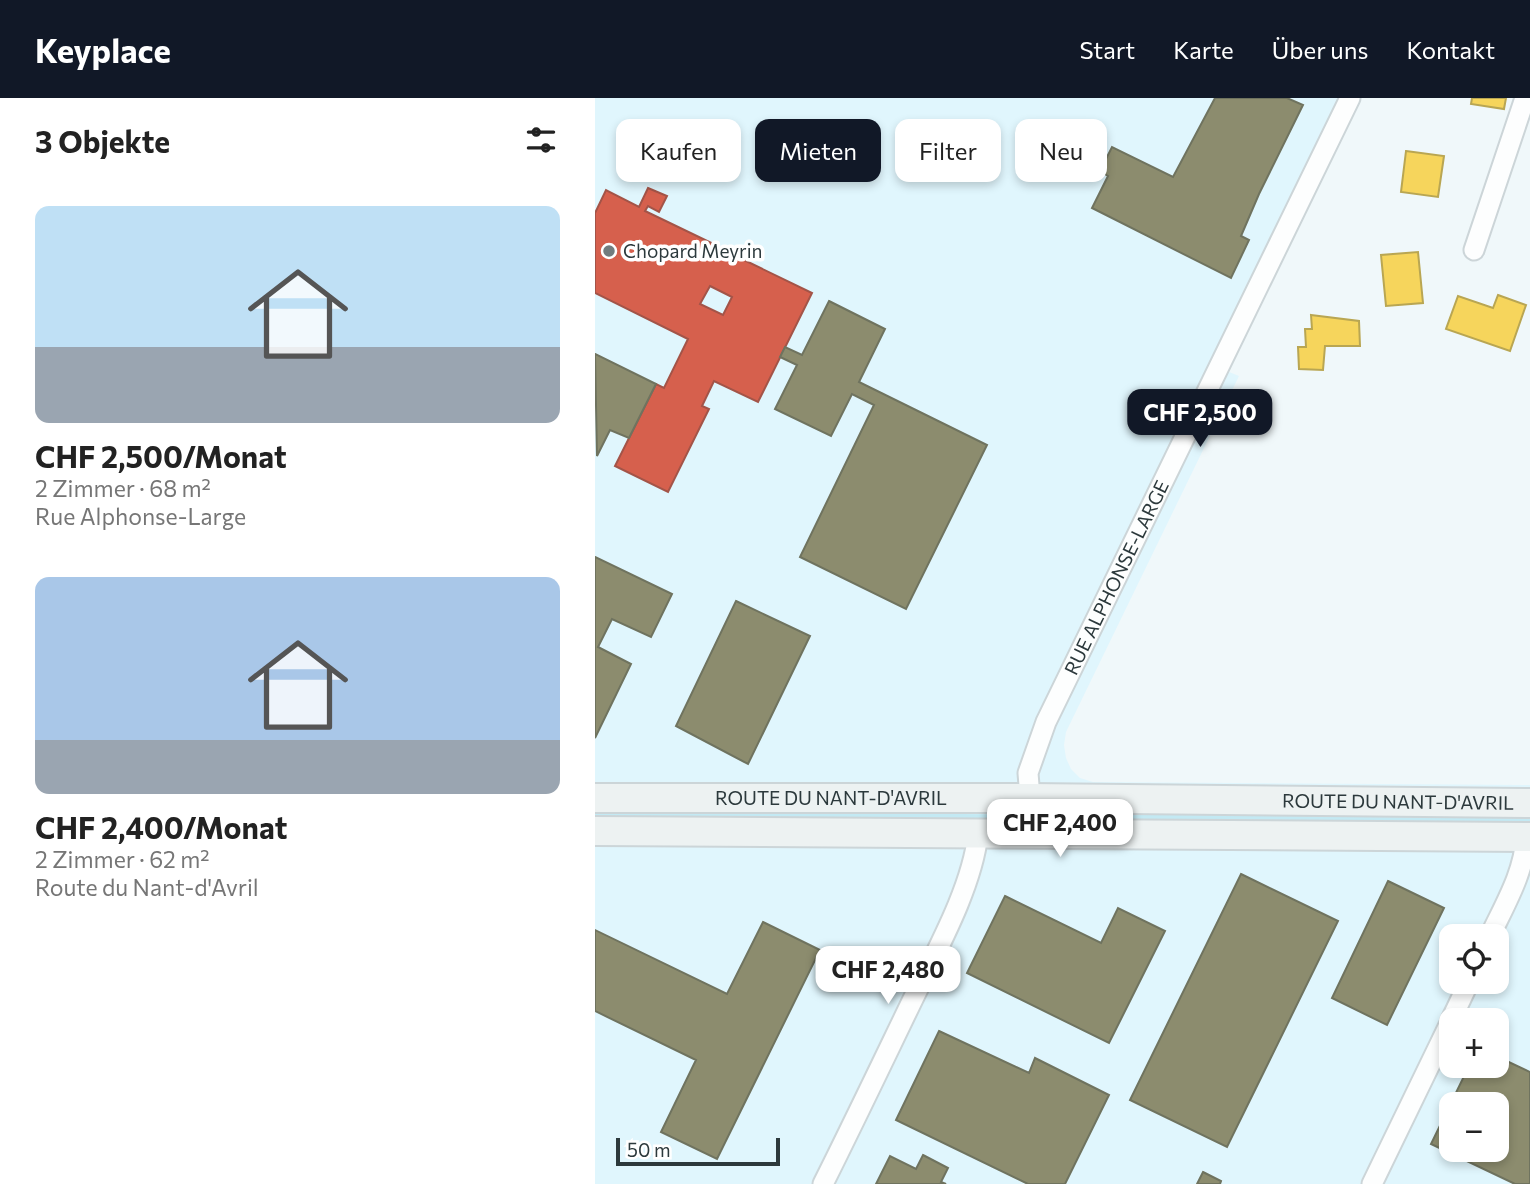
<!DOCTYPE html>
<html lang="de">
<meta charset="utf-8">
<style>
body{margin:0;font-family:Commissioner,sans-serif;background:#f6f6f6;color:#222;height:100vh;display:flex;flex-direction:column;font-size:26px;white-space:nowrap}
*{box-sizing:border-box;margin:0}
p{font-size:23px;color:#767676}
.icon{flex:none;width:38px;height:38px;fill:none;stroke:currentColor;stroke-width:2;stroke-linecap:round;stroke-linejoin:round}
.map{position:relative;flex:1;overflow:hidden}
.details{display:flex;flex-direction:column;background:#fff;width:595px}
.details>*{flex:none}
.top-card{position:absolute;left:21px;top:21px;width:665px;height:63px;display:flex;gap:14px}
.fabs{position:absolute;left:844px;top:826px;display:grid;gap:14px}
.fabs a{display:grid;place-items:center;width:70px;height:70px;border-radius:14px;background:#fff;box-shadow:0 4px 10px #0003;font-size:35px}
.scale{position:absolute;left:21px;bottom:18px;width:164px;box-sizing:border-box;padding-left:7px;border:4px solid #2c393c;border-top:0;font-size:19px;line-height:24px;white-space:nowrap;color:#2c393c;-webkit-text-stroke:5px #fff;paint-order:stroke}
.price{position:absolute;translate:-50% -60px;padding:0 16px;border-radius:14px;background:#fff;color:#222;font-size:23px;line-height:46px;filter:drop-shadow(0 2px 4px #0008)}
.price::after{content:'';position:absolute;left:50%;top:42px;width:21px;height:16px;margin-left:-10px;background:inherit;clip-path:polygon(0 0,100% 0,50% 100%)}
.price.on{background:#111827;color:#fff}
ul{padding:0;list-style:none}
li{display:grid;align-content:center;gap:14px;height:371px;padding:0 35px}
li span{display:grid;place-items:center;height:217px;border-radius:14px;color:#555}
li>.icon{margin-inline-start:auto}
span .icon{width:126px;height:126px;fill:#fffc;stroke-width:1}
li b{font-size:30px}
h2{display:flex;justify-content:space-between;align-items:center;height:84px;padding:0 35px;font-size:30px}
.chip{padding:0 24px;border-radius:14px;background:#fff;box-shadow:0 4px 10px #0003;font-size:24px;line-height:63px}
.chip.on{background:#111827;color:#fff}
header{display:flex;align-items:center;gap:42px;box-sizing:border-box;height:98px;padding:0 35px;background:#111827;color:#fff}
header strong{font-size:33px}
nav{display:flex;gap:38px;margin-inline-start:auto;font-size:24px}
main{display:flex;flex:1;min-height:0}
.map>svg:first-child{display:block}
.built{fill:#e0f6fd;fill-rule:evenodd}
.green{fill:#c3e9f3}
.homes{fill:#f6d55c;stroke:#b9a652;stroke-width:2}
.shops{fill:#d6604d;stroke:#a35448;stroke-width:2;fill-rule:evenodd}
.industry{fill:#8c8c6e;stroke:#6f735f;stroke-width:2;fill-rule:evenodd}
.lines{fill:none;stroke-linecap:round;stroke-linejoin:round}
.street-casing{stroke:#ccd5d8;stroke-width:23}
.secondary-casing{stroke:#ccd5d8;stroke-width:32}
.street{stroke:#fdfefe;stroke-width:19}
.secondary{stroke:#edf2f2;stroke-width:28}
.poi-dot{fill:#717c7e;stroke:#fff;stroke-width:2.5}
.labels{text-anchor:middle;stroke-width:7;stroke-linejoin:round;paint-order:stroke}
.poi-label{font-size:19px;fill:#2c393c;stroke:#fff;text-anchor:start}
.street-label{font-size:19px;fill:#2c393c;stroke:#fff}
</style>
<header>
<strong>Keyplace</strong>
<nav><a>Start</a><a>Karte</a><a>Über uns</a><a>Kontakt</a></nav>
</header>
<main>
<section class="details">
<h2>3 Objekte<svg class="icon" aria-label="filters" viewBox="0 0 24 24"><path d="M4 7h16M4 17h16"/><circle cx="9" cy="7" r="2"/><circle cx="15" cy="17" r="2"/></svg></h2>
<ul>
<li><span style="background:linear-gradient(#bfe0f5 65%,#9aa5b1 0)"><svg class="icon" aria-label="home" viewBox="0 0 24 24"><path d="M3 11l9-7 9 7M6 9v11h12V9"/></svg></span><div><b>CHF 2,500/Monat</b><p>2 Zimmer · 68 m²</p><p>Rue Alphonse-Large</p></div></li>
<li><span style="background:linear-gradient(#a9c7e8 75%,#9aa5b1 0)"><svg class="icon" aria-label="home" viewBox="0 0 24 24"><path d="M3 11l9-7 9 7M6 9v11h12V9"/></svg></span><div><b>CHF 2,400/Monat</b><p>2 Zimmer · 62 m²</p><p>Route du Nant-d'Avril</p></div></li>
</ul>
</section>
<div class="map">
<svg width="935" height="1086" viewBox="0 0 935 1086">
<rect width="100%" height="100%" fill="#f0f8fa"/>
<path class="built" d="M0,0h752l-130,269 22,9 -173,356 -2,13 2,13 5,11 9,9 13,4 437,3v399h-935zM856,838h45v46h-45zM856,922h45v46h-45zM856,1006h45v46h-45z"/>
<path class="green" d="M0,713l486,4v5l-486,-2z
M506,716l429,3v7l-429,-3z"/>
<path class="homes" d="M877,0h34l-2,11 -33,-5z
M811,53l38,5 -6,41 -37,-5z
M823,154l5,51 -37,3 -5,-51z
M903,197l28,10 -16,46 -64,-22 12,-33 35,12z
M716,217l48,6 1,25h-35l-2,24 -24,-1 -1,-22h8l-1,-18h7z"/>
<path class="shops" d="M53,90l19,8 -8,16 -11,-6 -3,5 85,41 3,-4 16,7 -3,6 66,32 -54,109 -44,-21 -12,25 7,3 -41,83 -53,-26 41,-82 8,4 24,-49 -93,-46v-80l11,-23 33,17zM115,188l22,11 -9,18 -23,-11z"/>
<path class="industry" d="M620,0h72l16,7 -44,89 -18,42 8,4 -18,38 -139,-70 16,-32 -8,-5 12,-24 61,30z
M234,203l56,28 -26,53 128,63 -81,164 -106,-52 74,-152 -22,-11 -21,42 -56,-27 22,-44 -17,-8 5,-10 17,8z
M0,256l61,30 -27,54 -19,-8 -13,26z
M0,459l77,37 -21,43 -39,-18 -14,28 33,17 -36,74z
M141,503l74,35 -62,128 -72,-38z
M646,776l97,47 -111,226 -97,-47z
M793,783l56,27 -57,117 -55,-27z
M410,798l96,47 17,-35 47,23 -56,112 -142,-70z
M168,824l57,28 -103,209 -56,-27 35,-72 -101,-49v-81l132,64z
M344,933l90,42 6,-15 74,37 -44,89h-37l-132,-64z
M901,958l34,16v112h-15l-84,-40 38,-78h27zM856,1006h45v46h-45z
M328,1057l25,13 -7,14 5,2h-70l14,-28 26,13z
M608,1074l18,9 -1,3h-23z"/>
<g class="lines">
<defs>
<g id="street">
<path d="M879,152l51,-152"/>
<path id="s1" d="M435,700l-2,-25 18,-51 304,-624"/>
<path d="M895,838c15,-32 34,-63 36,-99"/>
<path d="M856,922l18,-38"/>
<path d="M228,1086c31,-62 61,-125 91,-187 24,-49 58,-110 64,-163"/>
<path d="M777,1086l79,-163"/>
</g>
<g id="secondary">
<path id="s2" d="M0,700h435l500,5"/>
<path d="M0,733l935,6"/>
</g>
</defs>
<use href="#street" class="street-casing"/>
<use href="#secondary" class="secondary-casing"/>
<use href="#street" class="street"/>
<use href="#secondary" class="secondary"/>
</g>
<circle class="poi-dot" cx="14" cy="153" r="7"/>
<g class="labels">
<g class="poi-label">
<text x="28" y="160">Chopard Meyrin</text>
</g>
<g class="street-label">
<text dy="7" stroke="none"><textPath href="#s1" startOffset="240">RUE ALPHONSE-LARGE</textPath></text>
<text dy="7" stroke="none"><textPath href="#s2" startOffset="236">ROUTE DU NANT-D'AVRIL</textPath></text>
<text dy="7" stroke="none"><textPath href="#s2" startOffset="803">ROUTE DU NANT-D'AVRIL</textPath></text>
</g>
</g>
</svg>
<div class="fabs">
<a><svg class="icon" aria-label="locate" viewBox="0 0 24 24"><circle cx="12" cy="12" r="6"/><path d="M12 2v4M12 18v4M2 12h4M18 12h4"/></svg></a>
<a>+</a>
<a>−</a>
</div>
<div class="scale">50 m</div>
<b class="price on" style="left:605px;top:351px">CHF 2,500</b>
<b class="price" style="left:465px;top:761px">CHF 2,400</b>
<b class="price" style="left:293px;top:908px">CHF 2,480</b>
<div class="top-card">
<a class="chip">Kaufen</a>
<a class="chip on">Mieten</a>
<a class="chip">Filter</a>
<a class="chip">Neu</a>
</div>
</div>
</main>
